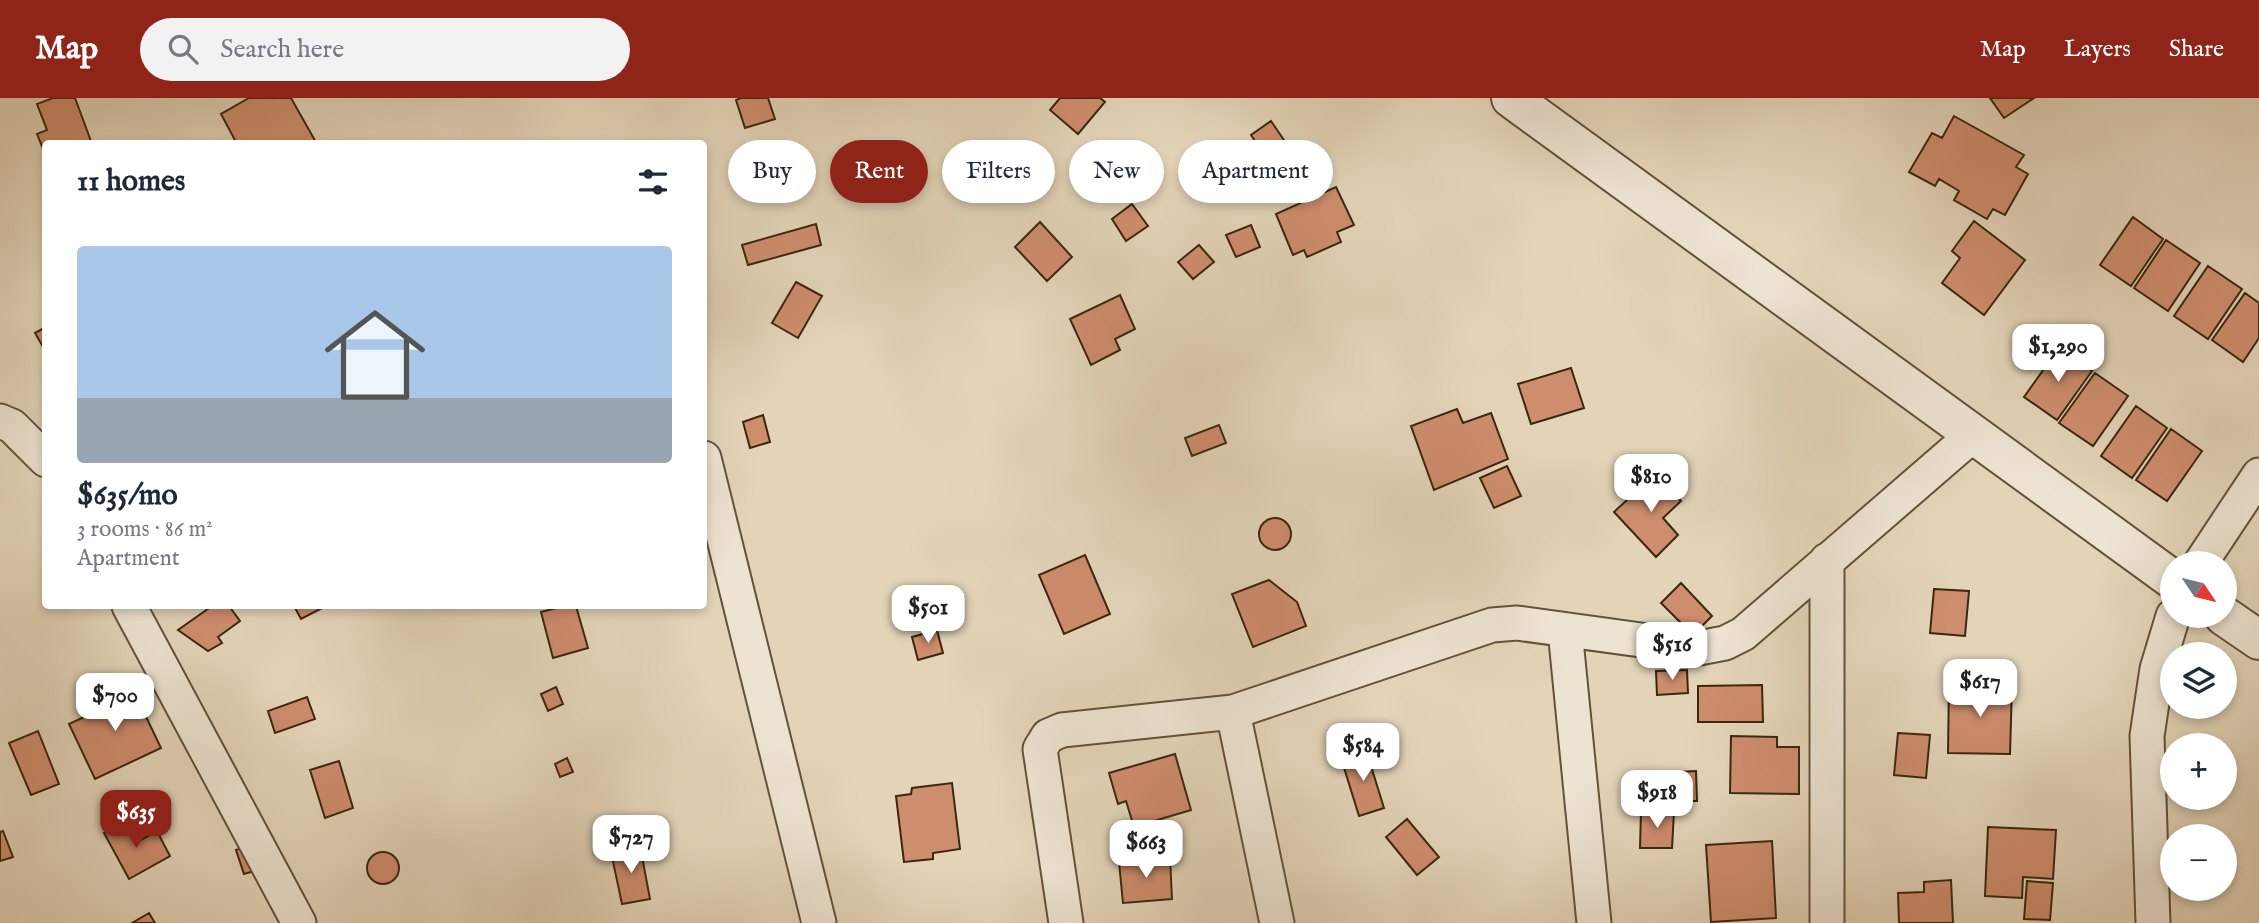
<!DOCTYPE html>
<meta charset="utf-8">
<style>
body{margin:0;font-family:"IM FELL English",serif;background:#f2f2f3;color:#1f2937;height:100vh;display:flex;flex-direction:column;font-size:26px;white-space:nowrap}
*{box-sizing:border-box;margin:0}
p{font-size:23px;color:#747a83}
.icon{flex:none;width:38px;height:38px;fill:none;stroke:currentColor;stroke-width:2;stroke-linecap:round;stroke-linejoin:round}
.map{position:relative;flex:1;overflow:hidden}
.panel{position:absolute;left:42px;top:42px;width:665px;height:469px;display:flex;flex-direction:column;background:#fff;border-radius:7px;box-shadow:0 4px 10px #0003}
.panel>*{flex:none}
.banner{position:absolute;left:728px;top:42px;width:665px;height:63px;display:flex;gap:14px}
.needle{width:46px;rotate:125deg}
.controls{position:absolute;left:2160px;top:453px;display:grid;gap:14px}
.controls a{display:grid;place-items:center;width:77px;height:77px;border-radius:50%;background:#fff;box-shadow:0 4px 10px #0003;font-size:35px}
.price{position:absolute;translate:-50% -60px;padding:0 16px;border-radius:14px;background:#fff;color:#222;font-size:23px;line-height:46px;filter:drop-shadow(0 2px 4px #0008)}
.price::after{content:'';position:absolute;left:50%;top:42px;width:21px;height:16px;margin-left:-10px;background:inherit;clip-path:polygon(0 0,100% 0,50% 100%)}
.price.current{background:#8f2418;color:#fff}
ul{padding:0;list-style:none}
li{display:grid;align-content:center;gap:14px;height:371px;padding:0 35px}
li+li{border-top:2px solid #e0e1e3}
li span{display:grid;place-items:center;height:217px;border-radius:7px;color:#555}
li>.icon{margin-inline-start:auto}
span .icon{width:126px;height:126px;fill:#fffc;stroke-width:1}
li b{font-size:30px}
h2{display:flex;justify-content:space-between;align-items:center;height:84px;padding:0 35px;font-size:30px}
.pill{padding:0 24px;border-radius:32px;background:#fff;box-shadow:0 4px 10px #0003;font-size:24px;line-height:63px}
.pill.current{background:#8f2418;color:#fff}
header{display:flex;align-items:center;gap:42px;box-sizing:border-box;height:98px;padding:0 35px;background:#8f2418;color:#fff}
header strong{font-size:33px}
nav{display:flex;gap:38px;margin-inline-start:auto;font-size:24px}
.search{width:490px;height:63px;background:#f2f2f3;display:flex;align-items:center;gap:18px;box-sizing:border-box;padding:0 24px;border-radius:38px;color:#747a83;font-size:26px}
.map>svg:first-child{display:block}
.building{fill:#ce8d6d;stroke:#3a270e;stroke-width:2}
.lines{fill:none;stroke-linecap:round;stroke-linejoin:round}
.minor-casing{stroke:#645238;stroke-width:37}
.tertiary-casing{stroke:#645238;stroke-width:42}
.minor{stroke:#ede3d1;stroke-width:33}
.tertiary{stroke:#ede3d1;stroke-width:38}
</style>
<header>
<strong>Map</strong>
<div class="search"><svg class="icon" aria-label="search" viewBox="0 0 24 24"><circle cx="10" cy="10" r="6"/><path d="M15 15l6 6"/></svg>Search here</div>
<nav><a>Map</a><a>Layers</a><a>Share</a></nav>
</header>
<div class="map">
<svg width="2259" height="825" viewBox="0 0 2259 825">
<rect width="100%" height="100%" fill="#e3d4b8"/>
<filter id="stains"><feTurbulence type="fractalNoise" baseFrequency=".00286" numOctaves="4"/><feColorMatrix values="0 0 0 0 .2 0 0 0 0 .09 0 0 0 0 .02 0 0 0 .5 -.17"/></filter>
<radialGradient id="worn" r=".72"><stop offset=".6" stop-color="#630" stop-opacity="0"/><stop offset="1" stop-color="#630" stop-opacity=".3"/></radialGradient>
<path class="building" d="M53,0h22l17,46h-46v12l-9,-22 10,-4 -10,-26z
M249,0h42l26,46h-80l-16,-30z
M741,0h27l7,21 -30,9 -9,-28z
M1060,0h40l5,4 -27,32 -28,-24z
M1990,0h44l-30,20z
M1954,18l70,39 -8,12 12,7 -23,41 -12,-6 -6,10 -33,-19 5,-9 -20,-12 -4,7 -26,-14 23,-39 10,5z
M1271,23l17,25 -21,13 -16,-24z
M1336,89l18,38 -17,7 4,10 -34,15 -3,-7 -11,5 -17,-41z
M1132,106l16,22 -22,15 -14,-22z
M2133,119l30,22 -32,47 -31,-21z
M1974,123l51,39 -41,55 -42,-32 18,-25 -8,-7z
M1040,124l32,35 -25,24 -32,-34z
M816,126l5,21 -73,20 -6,-20z
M1251,127l9,22 -24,10 -10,-22z
M2166,142l34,23 -32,48 -34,-23z
M1199,147l15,17 -21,17 -15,-17z
M2208,168l34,23 -34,50 -34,-23z
M796,184l26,14 -24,42 -26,-15z
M2245,195l14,10v35l-16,24 -31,-22z
M1120,197l15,34 -20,10 5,11 -29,15 -21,-46z
M46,229v25l-11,-19z
M2059,250l33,23 -35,49 -33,-23z
M1571,270l13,40 -53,16 -13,-40z
M2095,275l33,23 -35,50 -34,-23z
M2136,308l31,22 -35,50 -31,-22z
M1457,311l6,14 28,-10 17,46 -74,31 -23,-64z
M763,317l7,27 -20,6 -7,-26z
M1219,327l7,18 -34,13 -7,-18z
M2171,331l31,22 -35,50 -31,-21z
M1507,368l14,30 -27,12 -14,-30z
M1656,375l25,28 -18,17 15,17 -22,22 -42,-45z
M1259 436a16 16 0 1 1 32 0a16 16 0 1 1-32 0Z
M1085,457l25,59 -46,20 -25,-59z
M1269,482l28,22 9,24 -53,21 -21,-53z
M1681,485l31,33 -19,19 -32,-32z
M1934,491l35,2 -4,45 -35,-3z
M212,508h17l11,15 -22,16 4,6 -14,8 -30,-21z
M294,508h32l-25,13z
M564,508h12l12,42 -35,10 -12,-46z
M937,532l6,23 -25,7 -6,-23z
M1687,572l1,23 -31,2 -1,-24z
M128,581l33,69 -66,31 -26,-55 43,-20 -6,-14z
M1949,585l63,2 -2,69 -62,-1z
M1762,587l1,37h-65v-36z
M556,589l7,17 -15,7 -7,-17z
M307,599l8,22 -40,14 -7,-22z
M38,633l21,53 -28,11 -22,-52z
M1898,635l32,2 -4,43 -32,-3z
M1731,638l46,1v10h22v47l-69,-1z
M1366,652l18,58 -25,8 -18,-58z
M1175,656l16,56 -57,17 -8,-26 -8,3 -9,-31z
M567,660l6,14 -13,5 -5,-13z
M339,663l14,47 -28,10 -15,-48z
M1696,673l1,30h-20v-29z
M952,685l8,66 -27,4v6l-29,3 -8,-66 15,-2 1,-6z
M1641,713l33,1 -2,36h-32z
M1407,721l32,38 -22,18 -31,-38z
M125,724l12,20 20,-11 13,25 -41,23 -25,-46z
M1988,729l68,3 -3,49 -30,-2 -1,21 -37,-2z
M3,733l10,26 -13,4v-29z
M1772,743l4,77 -65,4 -5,-77z
M252,746l9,25 -17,5 -8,-24z
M640,748l10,53 -28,5 -11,-52z
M367 770a16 16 0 1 1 32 0a16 16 0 1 1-32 0Z
M1170,760l2,41 -49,4 -4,-41z
M1951,782l2,43h-54l-1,-30 26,-1v-10z
M2027,783l26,2 -3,37 -26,-1z
M149,815l6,10h-23z"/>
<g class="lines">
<defs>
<path id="minor" d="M0,323l12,5 34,34
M704,360l115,465
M2200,466l59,-89
M129,508l170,317
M1565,532l29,293
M1233,614l44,211
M1066,825l-26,-174 8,-13 14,-6 171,-18 259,-87 25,-2 182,25 26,-5 18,-9 231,-200
M1827,825v-363
M2153,825l-6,-187 10,-67 16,-53"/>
<path id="tertiary" d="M1511,0l661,481
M2224,518l35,24"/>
</defs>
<use href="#minor" class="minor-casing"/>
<use href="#tertiary" class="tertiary-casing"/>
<use href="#minor" class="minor"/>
<use href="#tertiary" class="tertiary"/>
</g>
<rect width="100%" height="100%" filter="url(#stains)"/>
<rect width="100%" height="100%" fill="url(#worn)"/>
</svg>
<div class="controls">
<a><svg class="needle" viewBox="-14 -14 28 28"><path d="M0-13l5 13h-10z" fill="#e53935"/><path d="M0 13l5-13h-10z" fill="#747a83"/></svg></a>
<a><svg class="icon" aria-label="layers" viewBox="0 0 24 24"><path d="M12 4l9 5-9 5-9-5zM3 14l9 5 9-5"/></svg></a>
<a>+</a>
<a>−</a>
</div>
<b class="price" style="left:2058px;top:286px">$1,290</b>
<b class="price" style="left:1651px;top:416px">$810</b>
<b class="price" style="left:928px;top:547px">$501</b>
<b class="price" style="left:1672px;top:584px">$516</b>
<b class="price" style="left:1980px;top:621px">$617</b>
<b class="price" style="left:115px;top:635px">$700</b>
<b class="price" style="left:1363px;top:685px">$584</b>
<b class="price" style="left:1657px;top:732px">$918</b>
<b class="price current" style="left:136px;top:752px">$635</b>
<b class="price" style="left:631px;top:777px">$727</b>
<b class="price" style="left:1146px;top:782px">$663</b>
<div class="banner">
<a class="pill">Buy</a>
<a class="pill current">Rent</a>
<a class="pill">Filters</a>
<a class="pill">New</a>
<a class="pill">Apartment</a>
</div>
<section class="panel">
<h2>11 homes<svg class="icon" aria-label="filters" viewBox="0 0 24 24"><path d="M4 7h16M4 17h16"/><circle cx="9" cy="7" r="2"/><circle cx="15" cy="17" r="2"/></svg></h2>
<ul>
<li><span style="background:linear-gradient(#a9c7e8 70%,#9aa5b1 0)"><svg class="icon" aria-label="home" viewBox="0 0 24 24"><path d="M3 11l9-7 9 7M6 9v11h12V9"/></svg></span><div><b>$635/mo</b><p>3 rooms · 86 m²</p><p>Apartment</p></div></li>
</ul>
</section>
</div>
